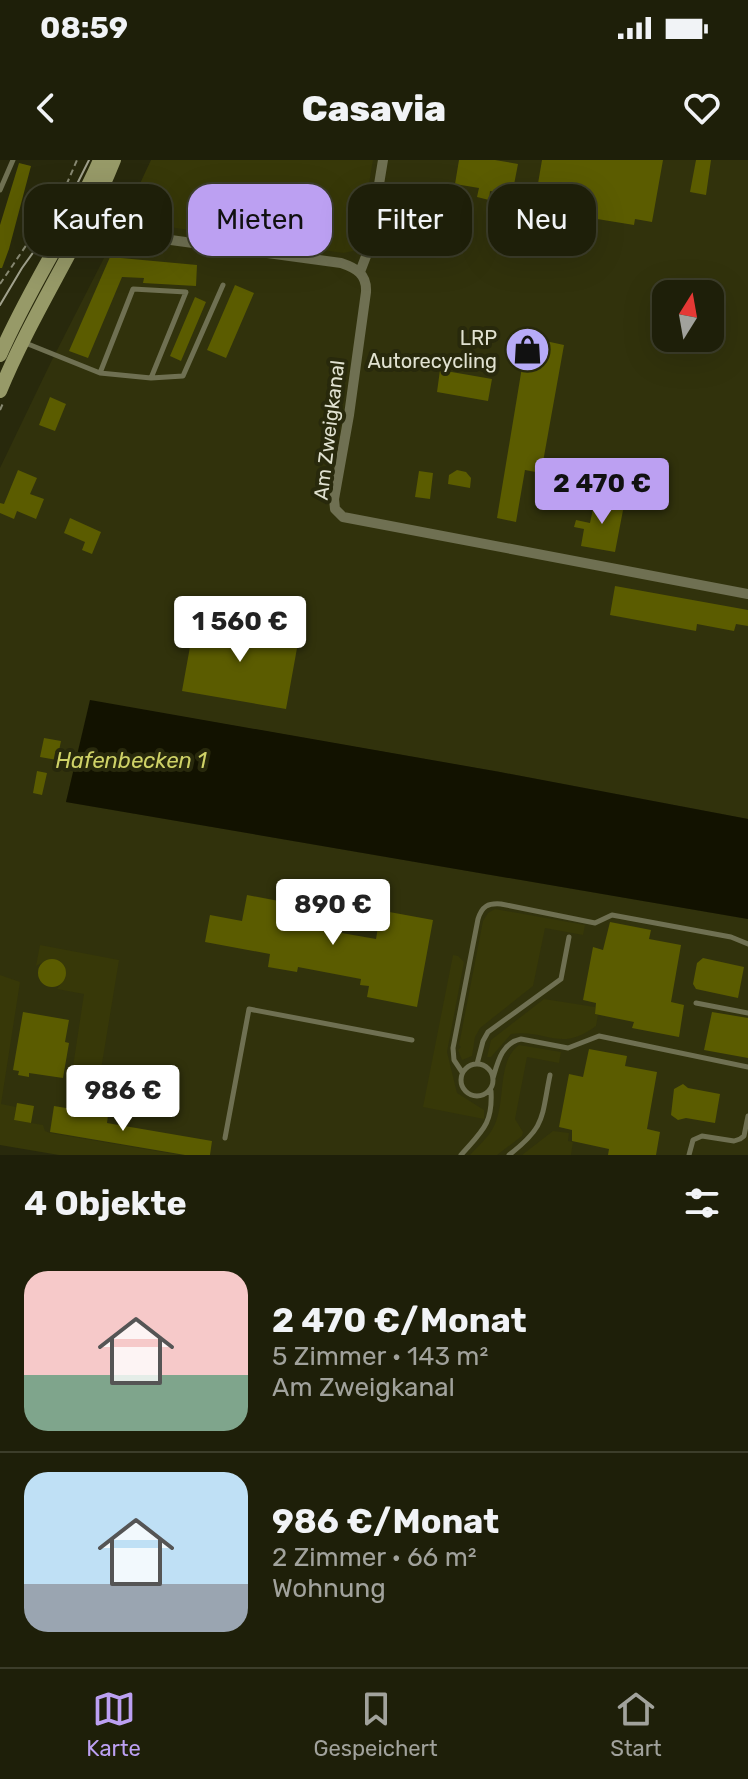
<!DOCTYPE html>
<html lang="de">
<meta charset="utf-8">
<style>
body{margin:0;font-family:Rubik,sans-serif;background:#2b2c17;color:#f1f3f6;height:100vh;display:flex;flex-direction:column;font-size:30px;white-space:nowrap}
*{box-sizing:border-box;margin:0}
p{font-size:26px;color:#a1a29c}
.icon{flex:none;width:44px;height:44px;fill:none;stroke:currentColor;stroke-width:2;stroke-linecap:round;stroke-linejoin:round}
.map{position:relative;height:995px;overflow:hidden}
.sheet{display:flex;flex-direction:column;background:#1e1f09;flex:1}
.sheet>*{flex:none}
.guide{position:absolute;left:24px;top:24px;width:700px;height:72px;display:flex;gap:16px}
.needle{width:52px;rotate:11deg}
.tools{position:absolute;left:652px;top:120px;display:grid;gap:16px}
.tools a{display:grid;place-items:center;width:72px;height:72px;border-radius:16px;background:#1e1f09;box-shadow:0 8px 32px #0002,0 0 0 2px #3c3d2a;font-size:40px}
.price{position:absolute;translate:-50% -68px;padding:0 18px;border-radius:8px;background:#fff;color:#222;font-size:26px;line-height:52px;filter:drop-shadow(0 2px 4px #0008)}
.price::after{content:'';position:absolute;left:50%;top:48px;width:24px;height:18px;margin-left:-12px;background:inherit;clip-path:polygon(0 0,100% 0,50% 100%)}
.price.active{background:#bca0f2;color:#111}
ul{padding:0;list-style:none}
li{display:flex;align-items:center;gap:24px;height:200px;padding:0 24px}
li+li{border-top:2px solid #3c3d2a}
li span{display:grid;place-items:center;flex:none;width:224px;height:160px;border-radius:24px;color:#555}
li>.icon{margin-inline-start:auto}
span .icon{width:96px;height:96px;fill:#fffc;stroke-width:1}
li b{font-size:34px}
h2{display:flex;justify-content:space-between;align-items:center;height:96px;padding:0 24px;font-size:34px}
.chip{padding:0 28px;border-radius:24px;background:#1e1f09;box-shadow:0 8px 32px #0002,0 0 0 2px #3c3d2a;font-size:28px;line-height:72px}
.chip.active{background:#bca0f2;color:#111}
.status{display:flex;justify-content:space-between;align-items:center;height:56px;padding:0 40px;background:#1e1f09;direction:ltr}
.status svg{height:22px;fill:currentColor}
header{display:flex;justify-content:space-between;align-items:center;height:104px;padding:0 24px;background:#1e1f09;font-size:36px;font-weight:800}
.dock{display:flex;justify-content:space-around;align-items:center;height:112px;border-top:2px solid #3c3d2a;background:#1e1f09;font-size:22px;color:#a1a29c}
.dock a{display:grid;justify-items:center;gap:4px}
.dock .active{color:#bca0f2}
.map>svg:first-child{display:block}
.built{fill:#31320c;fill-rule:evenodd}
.green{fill:#373808}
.water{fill:#121200}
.building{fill:#5b5c00}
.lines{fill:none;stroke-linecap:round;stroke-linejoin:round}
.path{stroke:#888972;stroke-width:2;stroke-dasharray:6 4;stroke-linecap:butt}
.lane{stroke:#6f7052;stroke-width:5}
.street{stroke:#6f7052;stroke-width:10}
.secondary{stroke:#979a68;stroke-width:14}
.tram{stroke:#a1a28d;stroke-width:2}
.labels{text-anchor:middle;stroke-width:8;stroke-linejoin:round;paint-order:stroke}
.poi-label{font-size:20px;fill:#e1e2d1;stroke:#28290c;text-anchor:end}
.street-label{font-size:20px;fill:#e1e2d1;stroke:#28290c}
.water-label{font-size:22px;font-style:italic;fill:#cfd267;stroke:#28290c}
</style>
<div class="status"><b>08:59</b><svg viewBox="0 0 49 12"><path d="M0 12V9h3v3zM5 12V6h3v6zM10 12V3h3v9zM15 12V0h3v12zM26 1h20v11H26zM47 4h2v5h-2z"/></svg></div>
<header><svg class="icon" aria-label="back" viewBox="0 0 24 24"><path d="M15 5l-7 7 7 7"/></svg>Casavia<svg class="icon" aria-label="heart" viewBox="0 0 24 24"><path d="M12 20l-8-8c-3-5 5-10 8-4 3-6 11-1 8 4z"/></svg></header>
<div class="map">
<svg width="748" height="995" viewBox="0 0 748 995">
<rect width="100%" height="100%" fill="#28290c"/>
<path class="built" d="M154,0h594v659l-248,-47 -409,-71 -25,101 682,117v236h-670l-78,-13v-674l51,-106zM666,134h44v44h-44z"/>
<path class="green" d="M151,0h222l-14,83 -6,8 -10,2 -220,-33z
M495,749l90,16 -2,10 -38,-7 -12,58 -53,42 -5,9 -3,19 -10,4 -4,-10 3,-3 -2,-2 24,-124 5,-8z
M40,785l79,15 -23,140 -25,-4 -2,-3 15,-99 -27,-5 9,-12 -1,-9 -5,-7 -13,-1 -11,6z
M453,795l5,1 6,6 -17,90 10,41 27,17v9l-61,-12z
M0,815l20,7 -19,122 15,3 -2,13 29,5 2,6 5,2 130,22h-121l-59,-10z
M544,839l51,8v7l3,1 -2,11c-36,27 -48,3 -85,8l-20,23h-4l4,-17z
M519,885l42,7 -2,11 -32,-6 -12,62 8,13 -1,4 -25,19h-27c9,-10 20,-19 25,-31 11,-25 2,-63 24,-79z
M553,971l16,2 -1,8 5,1 -2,13h-49z"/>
<path class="water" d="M90,540l410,72 248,47v100l-682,-117z"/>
<path class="building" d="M459,0h36l23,4 -6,31 -22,-4 -1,9 -12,-3 2,-9 -24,-4z
M542,0h121l-11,62 -17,-3 -1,6 -86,-14 -2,10 -14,-2z
M696,0h15l-5,35 -16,-3z
M19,3l12,3 -22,83 -7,19h-2v-43z
M110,97l87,8 -1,21 -53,-3 1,-5 -22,-1 -34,81 -19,-7z
M235,125l19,8 -28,65 -19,-8z
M195,137l11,5 -25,59 -11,-5z
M527,177l37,8 -23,128 -16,-3 -9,52 -19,-4z
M440,210l52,9 -4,22 -51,-9z
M50,237l16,7 -11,27 -16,-6z
M18,310l19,8 -7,16 14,5 -8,20 -19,-8 -3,8 -14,-6v-10l4,1z
M457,310l9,2 5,6 -1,10 -22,-4 1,-9z
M419,311l14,2 -3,26 -15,-2z
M595,339l29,6 -9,47 -34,-6 3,-17 -10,-2 2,-7 14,3z
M70,358l31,14 -9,22 -10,-4 3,-8 -21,-9z
M615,426l133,24v16l-12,-2 -2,7 -37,-7 -1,7 -86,-16z
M195,459l104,18 -13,72 -104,-18z
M44,578l17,3 -4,19 -17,-3z
M37,611l10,2 -5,22 -9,-2z
M247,735l58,11 -3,20 74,13 3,-18 -7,-1 1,-11 60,11 -16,87 -50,-10 2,-11 -9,-1 1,-6 -63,-12 -1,5 -29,-5 2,-13 -65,-12 5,-27 32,6z
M610,762l41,8 -2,9 32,6 -10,57 13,3 -5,32 -47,-9 2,-6 -39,-8 1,-11 -13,-3 10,-53 10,3z
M703,798l41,9 -6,31 -42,-9 -3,-5 4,-21z
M38 813a14 14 0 1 1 28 0a14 14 0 1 1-28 0Z
M23,852l46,8 -4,22 4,1 -6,35 -34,-5v4l-11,-2 1,-4 -6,-1z
M712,852l36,6v40l-44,-8z
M589,889l38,7 -2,10 32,6 -10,57 13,3 -4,23h-48l1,-6 -37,-8v-11l-13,-3 10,-53 14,3z
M683,924l5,4 32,6 -5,29 -29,-5 -8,2 -7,-5 3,-26z
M17,943l17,3 -3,17 -17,-3z
M54,946l54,9 -1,8 105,18 -2,14h-25l-135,-23z"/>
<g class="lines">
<path class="path" d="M105,51l1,4 7,6
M88,84l13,-4
M0,124l65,-96 12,-28
M0,250l4,-9"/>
<path class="lane" d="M0,30l13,-30
M23,182l77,31 33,-84 53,3 -35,86 -51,-5
M151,218l32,-2 40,-91
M696,843l52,10
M461 920a16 16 0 1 1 32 0a16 16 0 1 1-32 0Z
M477,904l6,-23 5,-9 73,-53 8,-42
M462,912l-8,-12 -1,-12 25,-129c4,-13 10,-16 23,-15l94,19 17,-8 119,22 17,7
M493,918c5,-17 9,-35 28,-39l47,9 31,-12 149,31
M225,978l24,-129 163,31
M461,995c21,-24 32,-31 30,-64
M509,995c37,-29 32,-36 41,-80
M689,995l4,-15 9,-4 32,5 6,-2 4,-3 4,-20"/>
<path class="street" d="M82,62l18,7 19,4 222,30c15,5 26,11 25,29l-17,123 -15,84 1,10 8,8 405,77
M360,112l8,-21 15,-91"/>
<path class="secondary" d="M0,195c29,-67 71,-128 100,-195
M0,231c33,-80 82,-151 114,-231"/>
<path class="tram" d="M0,145l22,-37 43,-60 24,-48"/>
</g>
<defs>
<symbol id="shop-disc" viewBox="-11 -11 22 22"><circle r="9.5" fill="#b7abf8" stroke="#28290c"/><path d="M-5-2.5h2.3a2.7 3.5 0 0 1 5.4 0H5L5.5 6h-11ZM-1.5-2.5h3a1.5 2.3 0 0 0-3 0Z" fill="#111"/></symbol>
</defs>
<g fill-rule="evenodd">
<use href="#shop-disc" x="502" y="164" width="51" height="51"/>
</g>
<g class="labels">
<g class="poi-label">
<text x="497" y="185">LRP<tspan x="497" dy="23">Autorecycling</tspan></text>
</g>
<g class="street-label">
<text transform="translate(329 270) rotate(-83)" y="7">Am Zweigkanal</text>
</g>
<g class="water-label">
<text x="131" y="608">Hafenbecken 1</text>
</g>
</g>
</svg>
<div class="tools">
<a><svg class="needle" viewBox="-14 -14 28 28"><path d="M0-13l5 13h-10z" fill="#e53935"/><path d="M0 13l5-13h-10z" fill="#a1a29c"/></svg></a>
</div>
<b class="price active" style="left:602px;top:366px">2 470 €</b>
<b class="price" style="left:240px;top:504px">1 560 €</b>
<b class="price" style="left:333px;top:787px">890 €</b>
<b class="price" style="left:123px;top:973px">986 €</b>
<div class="guide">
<a class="chip">Kaufen</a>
<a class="chip active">Mieten</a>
<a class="chip">Filter</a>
<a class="chip">Neu</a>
</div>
</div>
<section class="sheet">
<h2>4 Objekte<svg class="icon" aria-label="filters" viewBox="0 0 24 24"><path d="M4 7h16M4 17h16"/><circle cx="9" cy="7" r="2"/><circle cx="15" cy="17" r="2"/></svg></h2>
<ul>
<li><span style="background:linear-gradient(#f6c9c9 65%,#7fa58c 0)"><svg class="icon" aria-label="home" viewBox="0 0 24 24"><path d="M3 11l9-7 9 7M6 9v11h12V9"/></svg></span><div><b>2 470 €/Monat</b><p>5 Zimmer · 143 m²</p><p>Am Zweigkanal</p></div></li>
<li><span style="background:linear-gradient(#bfe0f5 70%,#9aa5b1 0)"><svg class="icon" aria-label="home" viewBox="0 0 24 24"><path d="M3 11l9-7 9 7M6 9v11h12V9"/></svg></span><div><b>986 €/Monat</b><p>2 Zimmer · 66 m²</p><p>Wohnung</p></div></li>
</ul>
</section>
<nav class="dock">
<a class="active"><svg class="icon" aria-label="map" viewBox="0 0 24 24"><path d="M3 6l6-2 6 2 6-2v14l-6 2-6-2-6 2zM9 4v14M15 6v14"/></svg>Karte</a>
<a><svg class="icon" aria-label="saved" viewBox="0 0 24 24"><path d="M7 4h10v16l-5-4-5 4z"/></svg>Gespeichert</a>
<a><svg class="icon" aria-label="home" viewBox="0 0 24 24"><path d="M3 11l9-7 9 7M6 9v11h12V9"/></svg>Start</a>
</nav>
